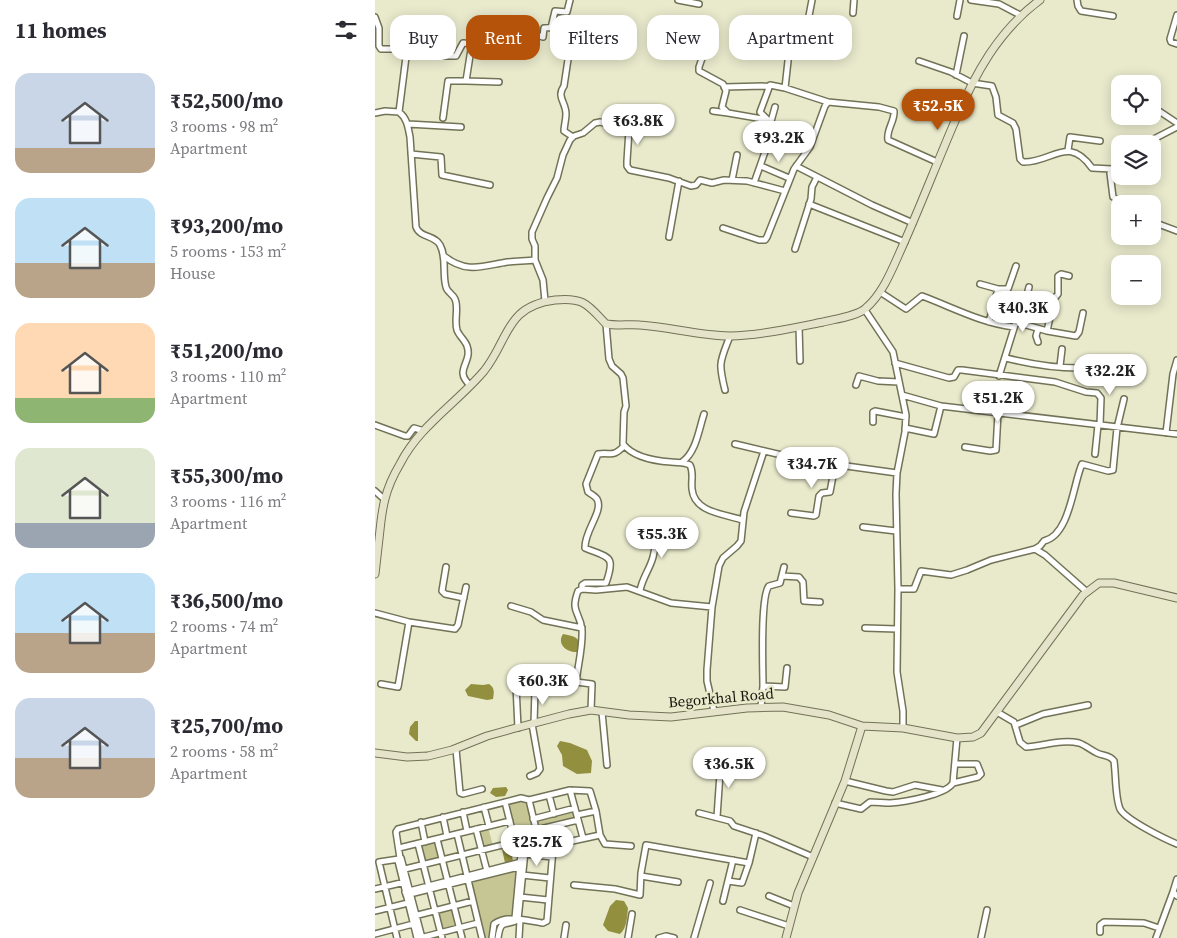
<!DOCTYPE html>
<meta charset="utf-8">
<style>
body{margin:0;font-family:"Source Serif 4",serif;background:#f2f2f3;color:#2b2b33;height:100vh;display:flex;flex-direction:column;font-size:19px;white-space:nowrap}
*{box-sizing:border-box;margin:0}
p{font-size:16px;color:#7c7c81}
.icon{flex:none;width:28px;height:28px;fill:none;stroke:currentColor;stroke-width:2;stroke-linecap:round;stroke-linejoin:round}
.map{position:relative;flex:1;overflow:hidden}
.drawer{display:flex;flex-direction:column;background:#fff;width:375px}
.drawer>*{flex:none}
.hud{position:absolute;left:15px;top:15px;width:475px;height:45px;display:flex;gap:10px}
.controls{position:absolute;left:736px;top:75px;display:grid;gap:10px}
.controls a{display:grid;place-items:center;width:50px;height:50px;border-radius:10px;background:#fff;box-shadow:0 2px 12px #0003;font-size:25px}
.price{position:absolute;translate:-50% -42px;padding:0 11px;border-radius:18px;background:#fff;color:#222;font-size:16px;line-height:32px;filter:drop-shadow(0 1px 2px #0008)}
.price::after{content:'';position:absolute;left:50%;top:30px;width:15px;height:11px;margin-left:-8px;background:inherit;clip-path:polygon(0 0,100% 0,50% 100%)}
.price.current{background:#b45309;color:#fff}
ul{padding:0;list-style:none}
li{display:flex;align-items:center;gap:15px;height:125px;padding:0 15px}
li span{display:grid;place-items:center;flex:none;width:140px;height:100px;border-radius:15px;color:#555}
li>.icon{margin-inline-start:auto}
span .icon{width:60px;height:60px;fill:#fffc;stroke-width:1}
li b{font-size:21px}
h2{display:flex;justify-content:space-between;align-items:center;height:60px;padding:0 15px;font-size:21px}
.pill{padding:0 18px;border-radius:15px;background:#fff;box-shadow:0 2px 12px #0003;font-size:18px;line-height:45px}
.pill.current{background:#b45309;color:#fff}
main{display:flex;flex:1;min-height:0}
.map>svg:first-child{display:block}
.green{fill:#c6c695}
.water{fill:#928f3f}
.lines{fill:none;stroke-linecap:round;stroke-linejoin:round}
.street-casing{stroke:#727257;stroke-width:8}
.secondary-casing{stroke:#727257;stroke-width:9}
.street{stroke:#fff;stroke-width:5}
.secondary{stroke:#e5e4ca;stroke-width:7}
.labels{text-anchor:middle;stroke-width:5;stroke-linejoin:round;paint-order:stroke}
.street-label{font-size:15px;fill:#16160c;stroke:#e9eacc}
</style>
<main>
<section class="drawer">
<h2>11 homes<svg class="icon" aria-label="filters" viewBox="0 0 24 24"><path d="M4 7h16M4 17h16"/><circle cx="9" cy="7" r="2"/><circle cx="15" cy="17" r="2"/></svg></h2>
<ul>
<li><span style="background:linear-gradient(#c9d6e8 75%,#b9a48a 0)"><svg class="icon" aria-label="home" viewBox="0 0 24 24"><path d="M3 11l9-7 9 7M6 9v11h12V9"/></svg></span><div><b>₹52,500/mo</b><p>3 rooms · 98 m²</p><p>Apartment</p></div></li>
<li><span style="background:linear-gradient(#bfe0f5 65%,#b9a48a 0)"><svg class="icon" aria-label="home" viewBox="0 0 24 24"><path d="M3 11l9-7 9 7M6 9v11h12V9"/></svg></span><div><b>₹93,200/mo</b><p>5 rooms · 153 m²</p><p>House</p></div></li>
<li><span style="background:linear-gradient(#ffd9b3 75%,#8fb573 0)"><svg class="icon" aria-label="home" viewBox="0 0 24 24"><path d="M3 11l9-7 9 7M6 9v11h12V9"/></svg></span><div><b>₹51,200/mo</b><p>3 rooms · 110 m²</p><p>Apartment</p></div></li>
<li><span style="background:linear-gradient(#dfe7d0 75%,#9aa5b1 0)"><svg class="icon" aria-label="home" viewBox="0 0 24 24"><path d="M3 11l9-7 9 7M6 9v11h12V9"/></svg></span><div><b>₹55,300/mo</b><p>3 rooms · 116 m²</p><p>Apartment</p></div></li>
<li><span style="background:linear-gradient(#bfe0f5 60%,#b9a48a 0)"><svg class="icon" aria-label="home" viewBox="0 0 24 24"><path d="M3 11l9-7 9 7M6 9v11h12V9"/></svg></span><div><b>₹36,500/mo</b><p>2 rooms · 74 m²</p><p>Apartment</p></div></li>
<li><span style="background:linear-gradient(#c9d6e8 60%,#b9a48a 0)"><svg class="icon" aria-label="home" viewBox="0 0 24 24"><path d="M3 11l9-7 9 7M6 9v11h12V9"/></svg></span><div><b>₹25,700/mo</b><p>2 rooms · 58 m²</p><p>Apartment</p></div></li>
</ul>
</section>
<div class="map">
<svg width="802" height="938" viewBox="0 0 802 938">
<rect width="100%" height="100%" fill="#e9eacc"/>
<path class="green" d="M150,799l8,29 -19,4 -7,-29z
M199,809l3,10 -40,10 -2,-10z
M113,827l5,19 -11,3 -5,-19z
M61,840l5,19 -17,5 -5,-20z
M143,869l-5,47 -22,5 -3,17h-4l-14,-57z
M79,907l5,20 -18,4 -5,-19z"/>
<path class="water" d="M188,634c13,3 19,3 15,18 -10,1 -22,-7 -15,-18z
M96,684l12,1 6,-1c6,4 5,8 4,15l-6,1 -19,-4 -3,-6z
M40,721h3v20h-2l-7,-7 1,-7z
M185,741l10,2 17,7 5,11 -1,12 -14,1 -14,-8 -1,-11 -5,-9z
M131,787l2,3 -3,6 -9,1 -6,-4 3,-5z
M137,846l1,4 -2,1 2,10 -8,2 -3,-14z
M241,900l8,1 4,7c-1,9 -1,20 -8,26l-12,-3 -5,-6 7,-19z"/>
<g class="lines">
<defs>
<path id="street" d="M303,0l21,4
M596,0l28,4 21,11
M702,0l1,6 3,5 32,5
M478,13l1,-13
M802,15l-7,24 1,3 6,2
M582,16l3,-16
M0,17l4,11v18l2,3h26l28,7h21l7,-13 64,4
M176,28l4,-17 12,1 3,-12
M333,41l-9,26v4l24,13 3,7 -4,16 6,6 40,7
M97,43l-6,38 33,1
M110,44l5,-22 53,15 1,-9 21,-1 7,6 -8,53c-8,11 2,16 2,28 0,6 -2,12 -2,17l9,6
M544,61l32,11 21,11 20,3 4,11 2,18 15,8 3,6 4,30 3,3c29,1 45,-28 69,6l20,1
M581,75l8,-39
M349,87l45,-1
M410,88l5,-45 11,-1 7,-21 4,-21
M778,107l24,16
M338,111l15,2
M24,112l8,-63
M0,113l10,-2 14,1c8,6 9,15 11,25l6,90c4,11 19,8 24,18 7,13 2,28 6,42 1,5 7,7 9,12 4,9 -1,21 2,31 2,6 8,10 10,16 6,17 -14,24 3,39
M68,118l5,-37h18
M33,124l53,3
M395,125l5,-18
M766,144l7,-2 29,-15
M693,150l2,-13 30,4
M36,154l30,3 1,18 48,10
M745,165l-9,5 -1,3 3,24 11,7
M386,166l28,12
M421,166l76,39 41,18
M357,180l5,-25
M379,183l18,-51 -4,-12 -8,-8 10,-27 15,3 43,14
M434,204l96,38
M778,222l24,9
M348,228l36,12h6l2,-3 27,-68 16,-22 15,-41 3,-4 51,5 15,4c1,10 -8,19 -6,29l49,22
M294,237l10,-56
M420,249l16,-50 1,-12 5,-10
M69,256c22,18 39,10 63,6 9,-1 19,-1 28,-2
M605,284l18,5
M505,292l26,17 16,-13c30,11 59,27 92,31
M170,301l-2,-21 -8,-20v-14l-3,-7v-7l15,-34 10,-20 6,-23 7,-15 4,-4 9,-3 12,-10 5,-1 29,8 -2,31v5l3,4 39,8 22,8 5,-1 4,-5 12,3 12,-3 23,1 38,10
M490,310l28,42 13,63 -1,17 -8,41 -1,21 2,95 -1,83 6,39v17
M614,322l9,-33h10l8,-23
M641,322l31,9 29,5 3,-4 4,-19
M231,324l3,35 3,7 9,8 2,4 3,28 -2,6 -1,32c10,13 33,17 48,18 7,1 13,0 19,3 4,8 1,15 2,24 2,23 31,25 51,31
M424,327l1,34
M663,329l-2,7 2,6
M672,331l7,-32 4,-5v-18l3,-2 8,2
M631,358c28,7 63,12 92,9
M520,363l54,15 5,-1 4,-7h4l93,12 31,10 11,1 4,5 -1,27
M685,366l2,-17
M624,376l16,-51 8,-15 6,-23
M481,385l3,-9 19,5 21,1
M350,390c-7,-28 -5,-28 5,-54
M527,395l39,11 236,28
M498,422v-10l2,-1 31,6
M0,425l30,11h3l6,-8 10,3
M530,428l29,6 7,-28
M791,433l7,-59 4,-14
M360,444l68,16 94,13
M590,447l25,4 6,-1 2,-37
M720,454l3,-29
M307,462c14,-9 17,-33 22,-48
M0,491l9,8
M416,513l23,3 2,-1 3,-19 3,-3 8,-1 5,-27
M488,527l33,4
M660,549l10,6 42,37
M71,567l-4,24 3,3 19,4
M407,576l17,1 4,5 1,19 16,1
M207,589v-4l3,-2h21c10,-28 3,-25 -21,-35 -1,-17 19,-37 12,-49 -2,-3 -6,-5 -9,-7l-2,-8 12,-30c14,-2 14,4 26,-8
M523,589h16l7,-18 30,4 16,-5 24,-10 44,-11 5,-3 4,-5c26,-6 29,-57 38,-77l26,7 5,-1 4,-42 7,-29
M265,591c2,-13 10,-22 13,-34 3,-13 4,-24 8,-36
M136,606l20,6 12,8 39,8
M0,613l34,9 46,7 3,-4 8,-38
M490,628l32,1
M6,684l17,3 11,-65
M141,686l2,42
M388,686c0,-17 -3,-90 6,-100l11,-3 4,-16
M386,707l2,-21 22,1 2,-19
M216,710l1,-26 -16,-2c2,-17 7,-36 6,-52 -2,-19 -12,-17 -4,-39l4,-2 14,1 31,-3 44,16 41,4
M339,711l-7,-30v-11l5,-63 7,-41 4,-8 14,-12 4,-5 3,-29 20,-61
M227,712l5,53
M622,712l17,10 6,20 6,5c17,-1 36,-8 53,-4 6,2 12,7 18,10 6,3 13,2 17,8 2,14 1,36 6,48 6,11 45,30 57,35
M159,724l1,-35
M641,725l27,-11 45,-9
M81,749l4,44 3,1 19,-5
M155,776l7,-3 3,-4 -8,-45
M470,781l41,10 7,1 22,-7 27,5
M578,783l25,-6 3,-3 -4,-10h-22
M195,790l13,48
M174,795l5,19
M460,803l26,6 9,-7c7,0 13,1 20,1 14,-1 56,-8 63,-20l4,-45
M109,807l5,19
M88,812l4,19
M324,813l31,8 4,5 30,10 49,21
M202,815l19,-4
M68,817l4,19
M342,817l4,-58 3,-1h14
M158,819l42,-11
M46,822l4,20
M101,829l11,42
M161,830l42,-10
M162,833l-8,-33 41,-10 20,1 6,20 4,24 -46,10
M82,834l25,104
M225,835l5,9 26,2
M62,839l25,99
M43,844l24,94
M24,848l111,-27
M150,854l27,3
M25,858l-4,-26 2,-3 123,-31 8,2
M26,858l-3,3 19,77
M26,858l21,80
M30,869l110,-27 -10,-40
M147,875l28,3
M266,876l37,6
M802,879l-4,13 4,4
M353,881l14,2 7,-20
M199,885l41,4 25,6 1,-22 5,-28 103,18 7,-30
M0,889l30,-7
M30,892l116,-30
M31,895l117,-29
M394,896l25,10
M145,897l28,3
M348,901l10,-41
M365,910l49,16
M0,911l33,-8
M39,916l59,-15
M140,918l8,-86h4l-9,88
M725,932v-7l4,-3 40,1 15,5
M0,934l38,-10
M22,938l-18,-76 20,-3
M45,938l58,-15
M117,938l2,-14c14,-10 34,-3 49,-1l4,-2 7,-84 -2,-2 -25,-3
M123,938c3,-20 6,-11 20,-18
M144,938l1,-18
M189,938l2,-13
M253,938l4,-24
M284,938l7,-2 8,2
M319,938l16,-55
M606,938l6,-28
M781,938l17,-46"/>
<path id="secondary" d="M0,574c2,-17 4,-35 6,-53 1,-7 2,-15 4,-22 3,-12 9,-25 15,-35 19,-38 57,-61 84,-93 25,-31 21,-65 71,-71 29,-3 33,5 51,24 12,2 23,0 34,1 30,2 60,11 90,11 32,-1 63,-8 93,-14 12,-3 35,-6 43,-14 16,-14 25,-36 33,-54 20,-44 37,-89 56,-133 20,-47 43,-90 85,-121
M0,753l32,4 21,-1 24,-6 35,-14 25,-7 57,-15 22,-4 38,5 42,2 76,-9 36,-1 46,8 33,11 41,2 54,10 16,-1 8,-4 102,-138 16,-12h15l63,15
M411,938l12,-45 47,-112 17,-55"/>
</defs>
<use href="#street" class="street-casing"/>
<use href="#secondary" class="secondary-casing"/>
<use href="#street" class="street"/>
<use href="#secondary" class="secondary"/>
</g>
<g class="labels">
<g class="street-label">
<text transform="translate(346 698) rotate(-5)" y="5">Begorkhal Road</text>
</g>
</g>
</svg>
<div class="controls">
<a><svg class="icon" aria-label="locate" viewBox="0 0 24 24"><circle cx="12" cy="12" r="6"/><path d="M12 2v4M12 18v4M2 12h4M18 12h4"/></svg></a>
<a><svg class="icon" aria-label="layers" viewBox="0 0 24 24"><path d="M12 4l9 5-9 5-9-5zM3 14l9 5 9-5"/></svg></a>
<a>+</a>
<a>−</a>
</div>
<b class="price current" style="left:563px;top:131px">₹52.5K</b>
<b class="price" style="left:263px;top:146px">₹63.8K</b>
<b class="price" style="left:404px;top:163px">₹93.2K</b>
<b class="price" style="left:648px;top:333px">₹40.3K</b>
<b class="price" style="left:735px;top:396px">₹32.2K</b>
<b class="price" style="left:623px;top:423px">₹51.2K</b>
<b class="price" style="left:437px;top:489px">₹34.7K</b>
<b class="price" style="left:287px;top:559px">₹55.3K</b>
<b class="price" style="left:168px;top:706px">₹60.3K</b>
<b class="price" style="left:354px;top:789px">₹36.5K</b>
<b class="price" style="left:162px;top:867px">₹25.7K</b>
<div class="hud">
<a class="pill">Buy</a>
<a class="pill current">Rent</a>
<a class="pill">Filters</a>
<a class="pill">New</a>
<a class="pill">Apartment</a>
</div>
</div>
</main>
